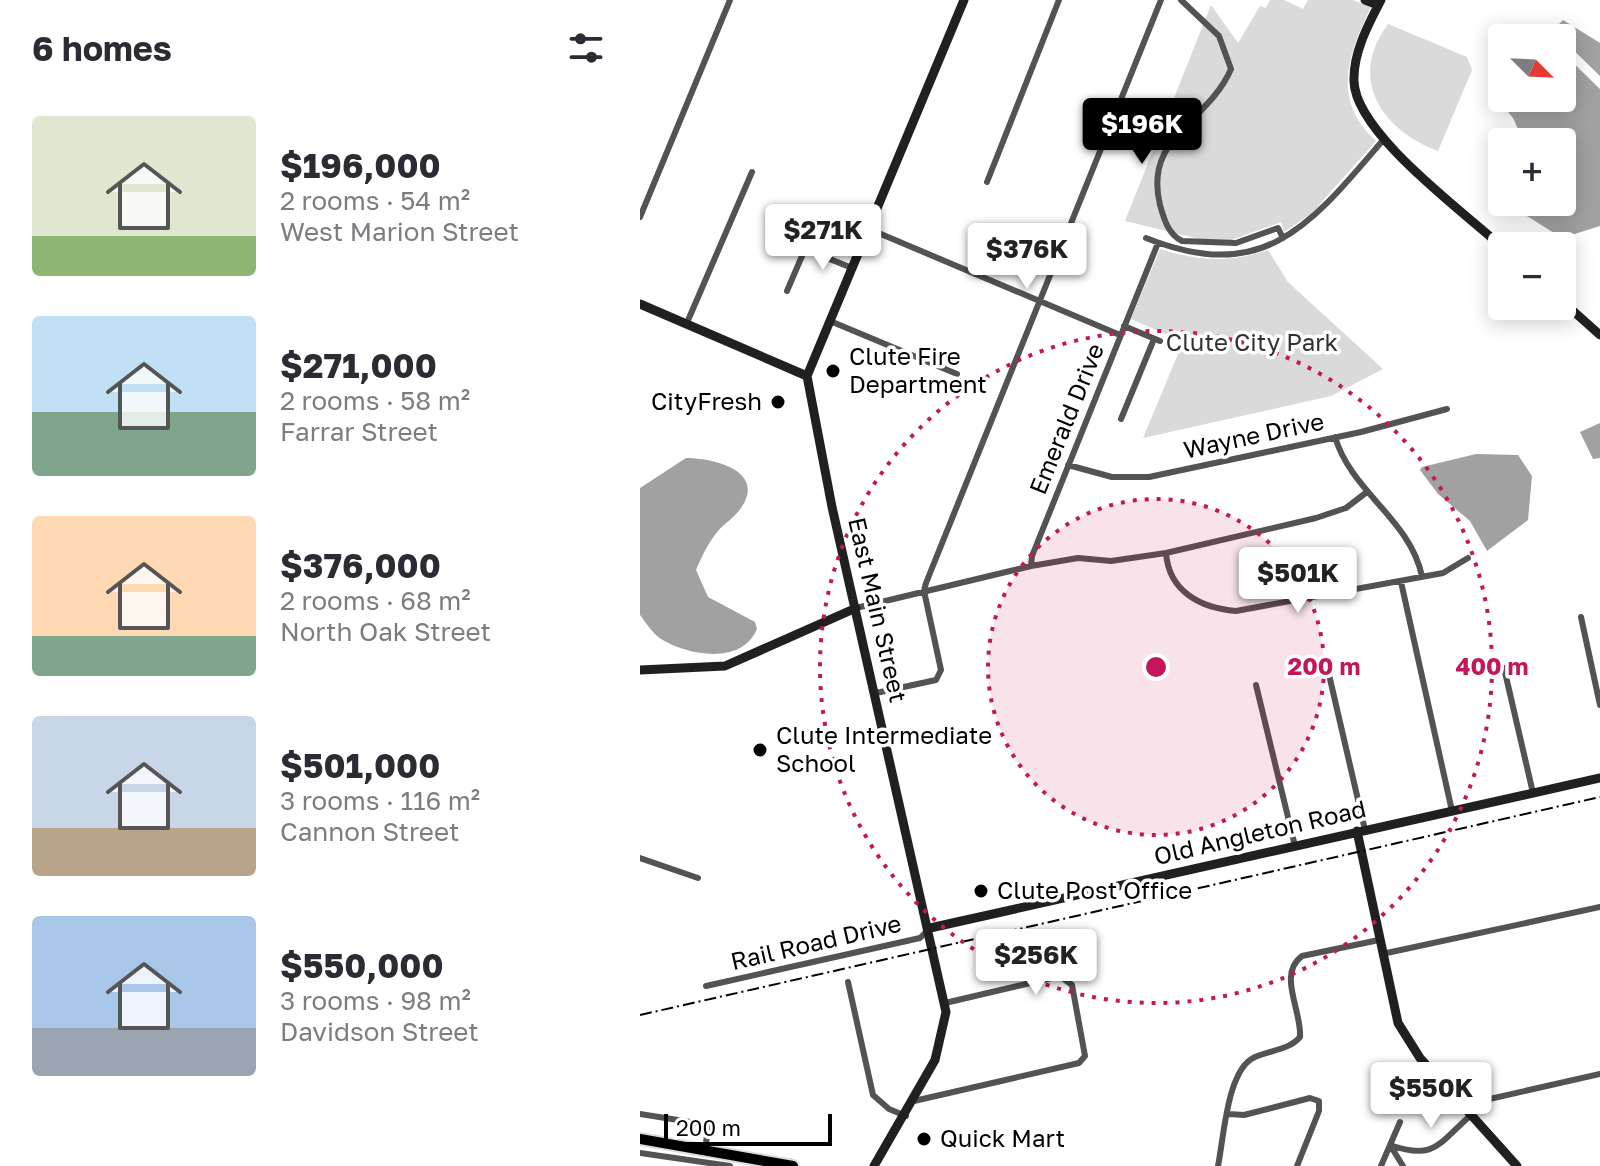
<!DOCTYPE html>
<meta charset="utf-8">
<style>
body{margin:0;font-family:"Golos Text",sans-serif;background:#f7f7f7;color:#2b2b33;height:100vh;display:flex;flex-direction:column;font-size:30px;white-space:nowrap}
*{box-sizing:border-box;margin:0}
p{font-size:26px;color:#7c7c81}
.icon{flex:none;width:44px;height:44px;fill:none;stroke:currentColor;stroke-width:2;stroke-linecap:round;stroke-linejoin:round}
.map{position:relative;flex:1;overflow:hidden}
.sheet{display:flex;flex-direction:column;background:#fff;width:640px}
.sheet>*{flex:none}
.needle{width:52px;rotate:114deg}
.controls{position:absolute;left:848px;top:24px;display:grid;gap:16px}
.controls a{display:grid;place-items:center;width:88px;height:88px;border-radius:8px;background:#fff;box-shadow:0 4px 20px #0003;font-size:40px}
.scale{position:absolute;left:24px;bottom:20px;width:168px;box-sizing:border-box;padding-left:8px;border:4px solid #000;border-top:0;font-size:22px;line-height:28px;white-space:nowrap;color:#000;-webkit-text-stroke:6px #fff;paint-order:stroke}
.price{position:absolute;translate:-50% -68px;padding:0 18px;border-radius:8px;background:#fff;color:#222;font-size:26px;line-height:52px;filter:drop-shadow(0 2px 4px #0008)}
.price::after{content:'';position:absolute;left:50%;top:48px;width:24px;height:18px;margin-left:-12px;background:inherit;clip-path:polygon(0 0,100% 0,50% 100%)}
.price.active{background:#000;color:#fff}
ul{padding:0;list-style:none}
li{display:flex;align-items:center;gap:24px;height:200px;padding:0 32px}
li span{display:grid;place-items:center;flex:none;width:224px;height:160px;border-radius:8px;color:#555}
li>.icon{margin-inline-start:auto}
span .icon{width:96px;height:96px;fill:#fffc;stroke-width:1}
li b{font-size:34px}
h2{display:flex;justify-content:space-between;align-items:center;height:96px;padding:0 32px;font-size:34px}
main{display:flex;flex:1;min-height:0}
.map>svg:first-child{display:block}
.green{fill:#dadada}
.water{fill:#a1a1a1}
.lines{fill:none;stroke-linecap:round;stroke-linejoin:round}
.primary-casing{stroke:#dbdbdb;stroke-width:14}
.street{stroke:#535353;stroke-width:6}
.secondary{stroke:#202020;stroke-width:9}
.primary{stroke:#000;stroke-width:10}
.rail{stroke:#000;stroke-width:2;stroke-dasharray:12 4 2 4;stroke-linecap:butt}
.ring{fill:none;stroke:#c2185b;stroke-width:4;stroke-dasharray:4 8}
.poi-dot{fill:#000;stroke:#fff;stroke-width:3}
.labels{text-anchor:middle;stroke-width:7;stroke-linejoin:round;paint-order:stroke}
.park-label{font-size:24px;fill:#313131;stroke:#fff}
.poi-label{font-size:24px;fill:#000;stroke:#fff;text-anchor:start}
.street-label{font-size:24px;fill:#000;stroke:#fff}
.centre{fill:#c2185b;stroke:#fff;stroke-width:4}
.ring-label{font-size:24px;text-anchor:middle;font-weight:bold;fill:#c2185b;stroke:#fff;stroke-width:7;stroke-linejoin:round;paint-order:stroke}
</style>
<main>
<section class="sheet">
<h2>6 homes<svg class="icon" aria-label="filters" viewBox="0 0 24 24"><path d="M4 7h16M4 17h16"/><circle cx="9" cy="7" r="2"/><circle cx="15" cy="17" r="2"/></svg></h2>
<ul>
<li><span style="background:linear-gradient(#dfe7d0 75%,#8fb573 0)"><svg class="icon" aria-label="home" viewBox="0 0 24 24"><path d="M3 11l9-7 9 7M6 9v11h12V9"/></svg></span><div><b>$196,000</b><p>2 rooms · 54 m²</p><p>West Marion Street</p></div></li>
<li><span style="background:linear-gradient(#bfe0f5 60%,#7fa58c 0)"><svg class="icon" aria-label="home" viewBox="0 0 24 24"><path d="M3 11l9-7 9 7M6 9v11h12V9"/></svg></span><div><b>$271,000</b><p>2 rooms · 58 m²</p><p>Farrar Street</p></div></li>
<li><span style="background:linear-gradient(#ffd9b3 75%,#7fa58c 0)"><svg class="icon" aria-label="home" viewBox="0 0 24 24"><path d="M3 11l9-7 9 7M6 9v11h12V9"/></svg></span><div><b>$376,000</b><p>2 rooms · 68 m²</p><p>North Oak Street</p></div></li>
<li><span style="background:linear-gradient(#c9d6e8 70%,#b9a48a 0)"><svg class="icon" aria-label="home" viewBox="0 0 24 24"><path d="M3 11l9-7 9 7M6 9v11h12V9"/></svg></span><div><b>$501,000</b><p>3 rooms · 116 m²</p><p>Cannon Street</p></div></li>
<li><span style="background:linear-gradient(#a9c7e8 70%,#9aa5b1 0)"><svg class="icon" aria-label="home" viewBox="0 0 24 24"><path d="M3 11l9-7 9 7M6 9v11h12V9"/></svg></span><div><b>$550,000</b><p>3 rooms · 98 m²</p><p>Davidson Street</p></div></li>
</ul>
</section>
<div class="map">
<svg width="960" height="1166" viewBox="0 0 960 1166">
<rect width="100%" height="100%" fill="#fff"/>
<path class="green" d="M630,0h14l19,9 5,-9h45l18,7c-23,47 -40,93 5,134l-65,73 -27,18 -3,-10 -61,22 -95,-23 86,-216 27,38 22,-37 6,2z
M748,24l79,33 5,13 -34,81c-56,-21 -91,-72 -50,-127z
M520,249c38,12 70,14 108,1l20,32 95,87 -52,27 -188,42 40,-96 -52,-23z"/>
<path class="water" d="M923,20l37,23v33l-42,-41 -2,-8z
M922,52l38,37v137l-38,12 -35,-22 -11,-14h46v-60h-38l-11,-24 -16,-19 5,-7v6h60z
M960,423v35l-7,1 -13,-27z
M836,454l42,1 14,21 -4,44 -41,31 -17,-30 -32,-27 -18,-24 2,-3z
M46,458c26,0 81,12 55,50 -6,9 -16,15 -23,23 -10,12 -16,25 -22,39l12,27 47,25 2,7c-15,36 -68,27 -96,10 -8,-5 -15,-16 -21,-24v-127z"/>
<g class="lines">
<defs>
<path id="primary" d="M0,1139l153,27"/>
</defs>
<use href="#primary" class="primary-casing"/>
<path class="street" d="M541,0l38,36 12,33c-23,54 -88,67 -71,136 4,14 8,29 22,36l54,2 42,-15 5,10
M347,182l72,-182
M0,217l90,-217
M229,229l251,106
M506,238c120,48 166,-15 238,-99
M165,249l47,19
M147,291l30,-70
M190,321l127,53
M46,325l66,-153
M484,326l36,15
M481,419l33,-80
M695,437c17,56 74,81 87,139
M428,465l44,12h37l212,-45 86,-23
M526,553c3,39 35,55 70,58l207,-38 25,-15
M391,566l1,-10 126,-313
M761,582l51,229
M216,608l175,-42 47,-8 33,3 55,-8 150,-35 30,-10 21,-16
M941,617l19,88
M687,666l38,164
M864,668l29,125
M616,685l39,161
M236,693l60,-13 5,-10 -17,-79 2,-8 235,-583
M0,858l58,20
M742,954l218,-47
M208,982l25,113 16,14 17,7
M66,986l214,-48 9,-9
M274,1101l165,-38 6,-7 -13,-71 -12,-9 -115,27
M823,1105l137,-31
M0,1114l63,10 5,3 -3,24
M589,1114l15,1 66,-17 9,3v10l-22,55
M750,1145c45,16 49,-2 81,-30
M750,1145l13,21
M0,1153l90,13
M578,1166c6,-29 9,-97 37,-109 16,-7 34,-7 45,-20 2,-26 -23,-63 2,-81l77,-16
M741,1166l19,-44"/>
<path class="secondary" d="M725,0l13,5
M741,0c-13,25 -28,53 -27,81 1,52 109,130 148,166
M922,301l38,34
M0,304l167,72
M167,376l25,131 114,505 -11,48 -61,106
M167,376l157,-376
M0,670l85,-4 131,-58
M717,831l41,192 22,35 97,108
M290,928l670,-150"/>
<use href="#primary" class="primary"/>
<path class="rail" d="M0,1015l960,-218"/>
</g>
<circle cx="516" cy="667" r="168" fill="#c2185b" fill-opacity=".12"/>
<g class="ring">
<circle cx="516" cy="667" r="168"/>
<circle cx="516" cy="667" r="336"/>
</g>
<g class="poi-dot">
<circle cx="193" cy="371" r="8"/>
<circle cx="138" cy="402" r="8"/>
<circle cx="120" cy="750" r="8"/>
<circle cx="341" cy="891" r="8"/>
<circle cx="284" cy="1139" r="8"/>
</g>
<g class="labels">
<g class="park-label">
<text x="612" y="351">Clute City Park</text>
</g>
<g class="poi-label">
<text x="209" y="365">Clute Fire<tspan x="209" dy="28">Department</tspan></text>
<text x="122" y="410" text-anchor="end">CityFresh</text>
<text x="136" y="744">Clute Intermediate<tspan x="136" dy="28">School</tspan></text>
<text x="357" y="899">Clute Post Office</text>
<text x="300" y="1147">Quick Mart</text>
</g>
<g class="street-label">
<text transform="translate(427 419) rotate(-68)" y="8">Emerald Drive</text>
<text transform="translate(614 436) rotate(-12)" y="8">Wayne Drive</text>
<text transform="translate(237 610) rotate(77)" y="8">East Main Street</text>
<text transform="translate(620 833) rotate(-13)" y="8">Old Angleton Road</text>
<text transform="translate(176 943) rotate(-13)" y="8">Rail Road Drive</text>
</g>
</g>
<circle cx="516" cy="667" r="12" class="centre"/>
<g class="ring-label">
<text x="684" y="675">200 m</text>
<text x="852" y="675">400 m</text>
</g>
</svg>
<div class="controls">
<a><svg class="needle" viewBox="-14 -14 28 28"><path d="M0-13l5 13h-10z" fill="#e53935"/><path d="M0 13l5-13h-10z" fill="#7c7c81"/></svg></a>
<a>+</a>
<a>−</a>
</div>
<div class="scale">200 m</div>
<b class="price active" style="left:502px;top:166px">$196K</b>
<b class="price" style="left:183px;top:272px">$271K</b>
<b class="price" style="left:387px;top:291px">$376K</b>
<b class="price" style="left:658px;top:615px">$501K</b>
<b class="price" style="left:396px;top:997px">$256K</b>
<b class="price" style="left:791px;top:1130px">$550K</b>
</div>
</main>
